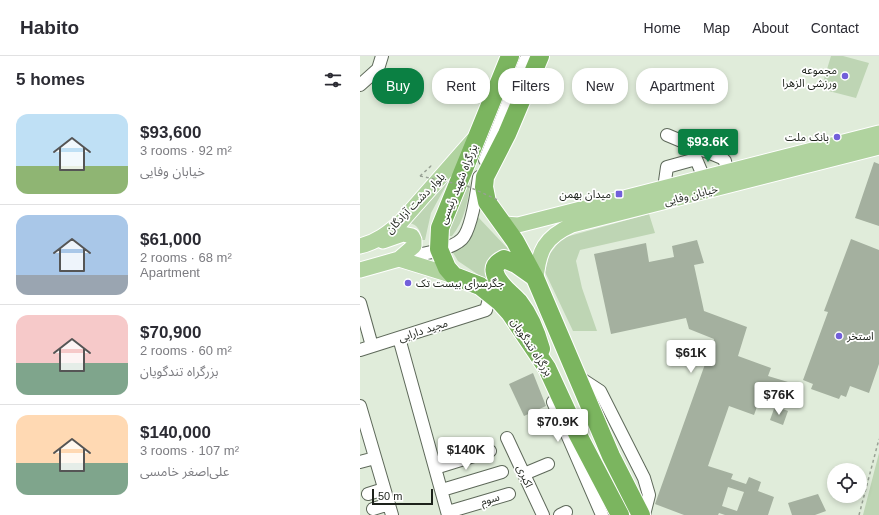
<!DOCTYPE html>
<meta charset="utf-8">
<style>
body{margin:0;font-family:Helvetica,"Noto Sans Arabic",sans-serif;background:#f2f2f3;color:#2b2b33;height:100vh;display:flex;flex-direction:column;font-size:15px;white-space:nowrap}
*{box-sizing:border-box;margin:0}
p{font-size:13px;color:#7c7c81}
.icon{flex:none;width:22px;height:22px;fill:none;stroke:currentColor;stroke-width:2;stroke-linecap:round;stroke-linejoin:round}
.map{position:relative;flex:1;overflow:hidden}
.side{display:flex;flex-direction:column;background:#fff;width:360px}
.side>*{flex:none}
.hud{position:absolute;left:12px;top:12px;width:380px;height:36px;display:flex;gap:8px}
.buttons{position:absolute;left:467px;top:407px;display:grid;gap:8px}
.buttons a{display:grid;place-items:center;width:40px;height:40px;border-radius:50%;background:#fff;box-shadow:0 2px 6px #0003;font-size:20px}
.scale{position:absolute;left:12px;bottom:10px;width:61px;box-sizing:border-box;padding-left:4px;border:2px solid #1d221b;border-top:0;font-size:11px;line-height:14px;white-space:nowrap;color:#1d221b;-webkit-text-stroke:3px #fff;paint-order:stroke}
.price{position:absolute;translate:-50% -34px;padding:0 9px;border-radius:4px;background:#fff;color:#222;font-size:13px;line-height:26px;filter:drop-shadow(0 1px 2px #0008)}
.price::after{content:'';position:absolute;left:50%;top:24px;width:12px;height:9px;margin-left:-6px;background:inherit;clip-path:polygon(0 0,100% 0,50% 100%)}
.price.on{background:#0b8043;color:#fff}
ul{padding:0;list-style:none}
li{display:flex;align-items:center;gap:12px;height:100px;padding:0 16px}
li+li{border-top:1px solid #e1e1e2}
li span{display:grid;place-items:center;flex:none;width:112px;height:80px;border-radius:12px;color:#555}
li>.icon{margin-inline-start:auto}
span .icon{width:48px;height:48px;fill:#fffc;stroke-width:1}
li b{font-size:17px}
h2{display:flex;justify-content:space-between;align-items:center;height:48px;padding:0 16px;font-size:17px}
.tag{padding:0 14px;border-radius:16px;background:#fff;box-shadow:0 2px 6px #0003;font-size:14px;line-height:36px}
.tag.on{background:#0b8043;color:#fff}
header{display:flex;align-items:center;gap:24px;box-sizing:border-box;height:56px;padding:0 20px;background:#fff;border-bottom:1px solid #e1e1e2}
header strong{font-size:19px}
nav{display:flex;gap:22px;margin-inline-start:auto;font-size:14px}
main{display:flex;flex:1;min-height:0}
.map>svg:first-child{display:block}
.green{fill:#bed5b4}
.building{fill:#a4b09f;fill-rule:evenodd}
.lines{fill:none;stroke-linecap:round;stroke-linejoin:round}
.minor-casing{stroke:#5e695a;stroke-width:14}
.major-casing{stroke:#fff;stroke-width:17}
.highway-casing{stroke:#fff;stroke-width:20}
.path{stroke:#98a194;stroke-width:1.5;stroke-dasharray:3 3;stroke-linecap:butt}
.minor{stroke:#fff;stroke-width:12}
.major{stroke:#b0d39f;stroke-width:15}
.highway{stroke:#7bb55f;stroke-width:18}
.path-bridge{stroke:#98a194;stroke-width:1.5;stroke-dasharray:3 3;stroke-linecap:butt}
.poi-dot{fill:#725fda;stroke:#fff;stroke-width:1.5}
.labels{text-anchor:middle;stroke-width:3.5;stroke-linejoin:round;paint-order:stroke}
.poi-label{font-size:11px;fill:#1d221b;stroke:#fff;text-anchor:end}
.street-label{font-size:11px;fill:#1d221b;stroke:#fff}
</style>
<header>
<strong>Habito</strong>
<nav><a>Home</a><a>Map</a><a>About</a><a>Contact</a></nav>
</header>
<main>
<section class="side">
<h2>5 homes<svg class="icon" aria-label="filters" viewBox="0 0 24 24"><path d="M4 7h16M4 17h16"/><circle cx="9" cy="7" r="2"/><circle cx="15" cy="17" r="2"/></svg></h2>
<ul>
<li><span style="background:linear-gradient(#bfe0f5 65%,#8fb573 0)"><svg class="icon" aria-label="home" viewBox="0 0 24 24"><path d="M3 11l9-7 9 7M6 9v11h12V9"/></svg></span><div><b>$93,600</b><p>3 rooms · 92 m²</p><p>خیابان وفایی</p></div></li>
<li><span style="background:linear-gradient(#a9c7e8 75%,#9aa5b1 0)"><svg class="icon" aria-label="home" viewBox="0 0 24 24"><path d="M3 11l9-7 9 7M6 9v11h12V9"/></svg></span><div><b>$61,000</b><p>2 rooms · 68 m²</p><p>Apartment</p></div></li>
<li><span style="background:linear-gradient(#f6c9c9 60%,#7fa58c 0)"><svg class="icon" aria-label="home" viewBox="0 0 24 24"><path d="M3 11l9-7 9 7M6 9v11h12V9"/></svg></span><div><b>$70,900</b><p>2 rooms · 60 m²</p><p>بزرگراه تندگویان</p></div></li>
<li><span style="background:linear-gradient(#ffd9b3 60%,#7fa58c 0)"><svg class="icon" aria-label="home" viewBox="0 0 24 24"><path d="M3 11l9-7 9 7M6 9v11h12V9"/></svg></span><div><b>$140,000</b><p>3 rooms · 107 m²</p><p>علی‌اصغر خامسی</p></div></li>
</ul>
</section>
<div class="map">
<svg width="519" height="459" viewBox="0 0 519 459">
<rect width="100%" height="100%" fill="#e0ecda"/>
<path class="green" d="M471,0h12l26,7 -13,35 -35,-9z
M90,122l-19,35 -6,27h-3c-1,-8 -4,-16 -13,-17l30,-35z
M110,125c-1,18 -6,41 -18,55h-6z
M289,158l6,19 -75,17 -4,11 6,27 15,43h-24l-28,-59 4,-17 13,-17z
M118,161l34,36 -10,-1 -10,3 -4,9 4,20 -34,-23 -6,-10c16,-7 23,-18 26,-34z
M519,397v62h-16z"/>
<path class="building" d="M514,106l5,2v62l-24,-8z
M491,183l28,11v114l-10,29 -19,-7 -4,11 -5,-2 -2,4 -28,-10 2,-5 -10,-4 25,-68 -4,-1z
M337,184l7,23 -10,2 10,46 43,16 -9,29 33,12 -3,8 30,9 -5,12 -14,-5 2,-5 -15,-5 -12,33 -25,-9 -21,60 25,8 -2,5 15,5 3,-7 12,5 -3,9 16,6 -6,18h-43l-6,-2 -1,2h-34l-29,-11 59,-165 -25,-10 -3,-11 -75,16 -17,-80 52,-11 3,19 25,-5 -2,-11zM368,431l16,5 -7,19 -15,-5z
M173,317l13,33 -22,10 -15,-32z
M415,350l13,5 -5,14 -13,-5z
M458,438l8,17 -11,4h-23l-4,-12z"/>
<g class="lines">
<defs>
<path id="minor" d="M0,29l18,-16 4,-13
M307,79l55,23 3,3 2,11
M125,104l42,-104
M304,132l3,-21 29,-8 8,19
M40,202c16,-3 50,-7 62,-19 9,-9 15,-48 17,-62
M0,247l12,43
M39,282l49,177
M0,294l126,-40 3,-11v-7
M217,320l23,15 44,87 5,17 -5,20
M193,346l49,113
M0,350l32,109
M147,382l36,77
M0,406l15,-4
M75,412l55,-17
M164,418l24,-10
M82,434l60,-18
M8,438l16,-5
M13,453l16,-5
M88,456l61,-18
M200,459l6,-3"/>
<path id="major" d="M143,168l15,1 361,-92
M23,185l20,-7 9,2 2,4v6l-15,13
M0,190c17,-4 28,-13 41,-24l72,-82
M0,214l39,-11 55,17
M176,224c2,-29 9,-43 36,-55l307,-78"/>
<path id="highway" d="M150,0l-70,172 -1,21 8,19 7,8 26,10 20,16 10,11 37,55 30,65 43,82
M180,0l-33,78 -22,43 -1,10 3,15 28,39 21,39 75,176 30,59
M173,220l-17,-12 -12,-5c-6,3 -11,7 -9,14 3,12 16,20 24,29 11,14 17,29 22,47"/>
</defs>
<use href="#minor" class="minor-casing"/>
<use href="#major" class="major-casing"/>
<use href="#highway" class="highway-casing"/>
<path class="path" d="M60,120l11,-10 2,2
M499,459l20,-76"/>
<use href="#minor" class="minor"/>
<use href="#major" class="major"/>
<use href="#highway" class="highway"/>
<path class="path-bridge" d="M60,120l47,10 31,14"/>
</g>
<g class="poi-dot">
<circle cx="485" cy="20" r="4"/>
<circle cx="477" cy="81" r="4"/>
<rect x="255" y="134" width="8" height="8" rx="2"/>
<circle cx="48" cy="227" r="4"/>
<circle cx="479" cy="280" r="4"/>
</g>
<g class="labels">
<g class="poi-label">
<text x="477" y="18">مجموعه<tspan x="477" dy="13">ورزشی الزهرا</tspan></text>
<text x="469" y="85">بانک ملت</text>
<text x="251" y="142">میدان بهمن</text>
<text x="56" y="231" text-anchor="start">جگرسرای بیست تک</text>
<text x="487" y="284" text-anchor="start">استخر</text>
</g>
<g class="street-label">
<text transform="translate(98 128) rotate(-68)" y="4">بزرگراه شهید رئیسی</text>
<text transform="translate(331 139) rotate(-14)" y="4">خیابان وفایی</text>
<text transform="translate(55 147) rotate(-46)" y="4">بلوار دشت آزادگان</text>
<text transform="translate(63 274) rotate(-18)" y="4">مجید دارابی</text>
<text transform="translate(172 291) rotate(57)" y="4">بزرگراه تندگویان</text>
<text transform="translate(165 420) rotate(65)" y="4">اکبری</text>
<text transform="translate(130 443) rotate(-17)" y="4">سوم</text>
</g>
</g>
</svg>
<div class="buttons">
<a><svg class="icon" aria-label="locate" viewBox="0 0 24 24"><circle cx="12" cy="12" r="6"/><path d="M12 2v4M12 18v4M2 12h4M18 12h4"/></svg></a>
</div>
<div class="scale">50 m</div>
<b class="price on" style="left:348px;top:107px">$93.6K</b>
<b class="price" style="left:331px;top:318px">$61K</b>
<b class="price" style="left:419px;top:360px">$76K</b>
<b class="price" style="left:198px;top:387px">$70.9K</b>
<b class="price" style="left:106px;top:415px">$140K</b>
<div class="hud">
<a class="tag on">Buy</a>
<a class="tag">Rent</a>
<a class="tag">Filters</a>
<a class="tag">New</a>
<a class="tag">Apartment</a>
</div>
</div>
</main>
